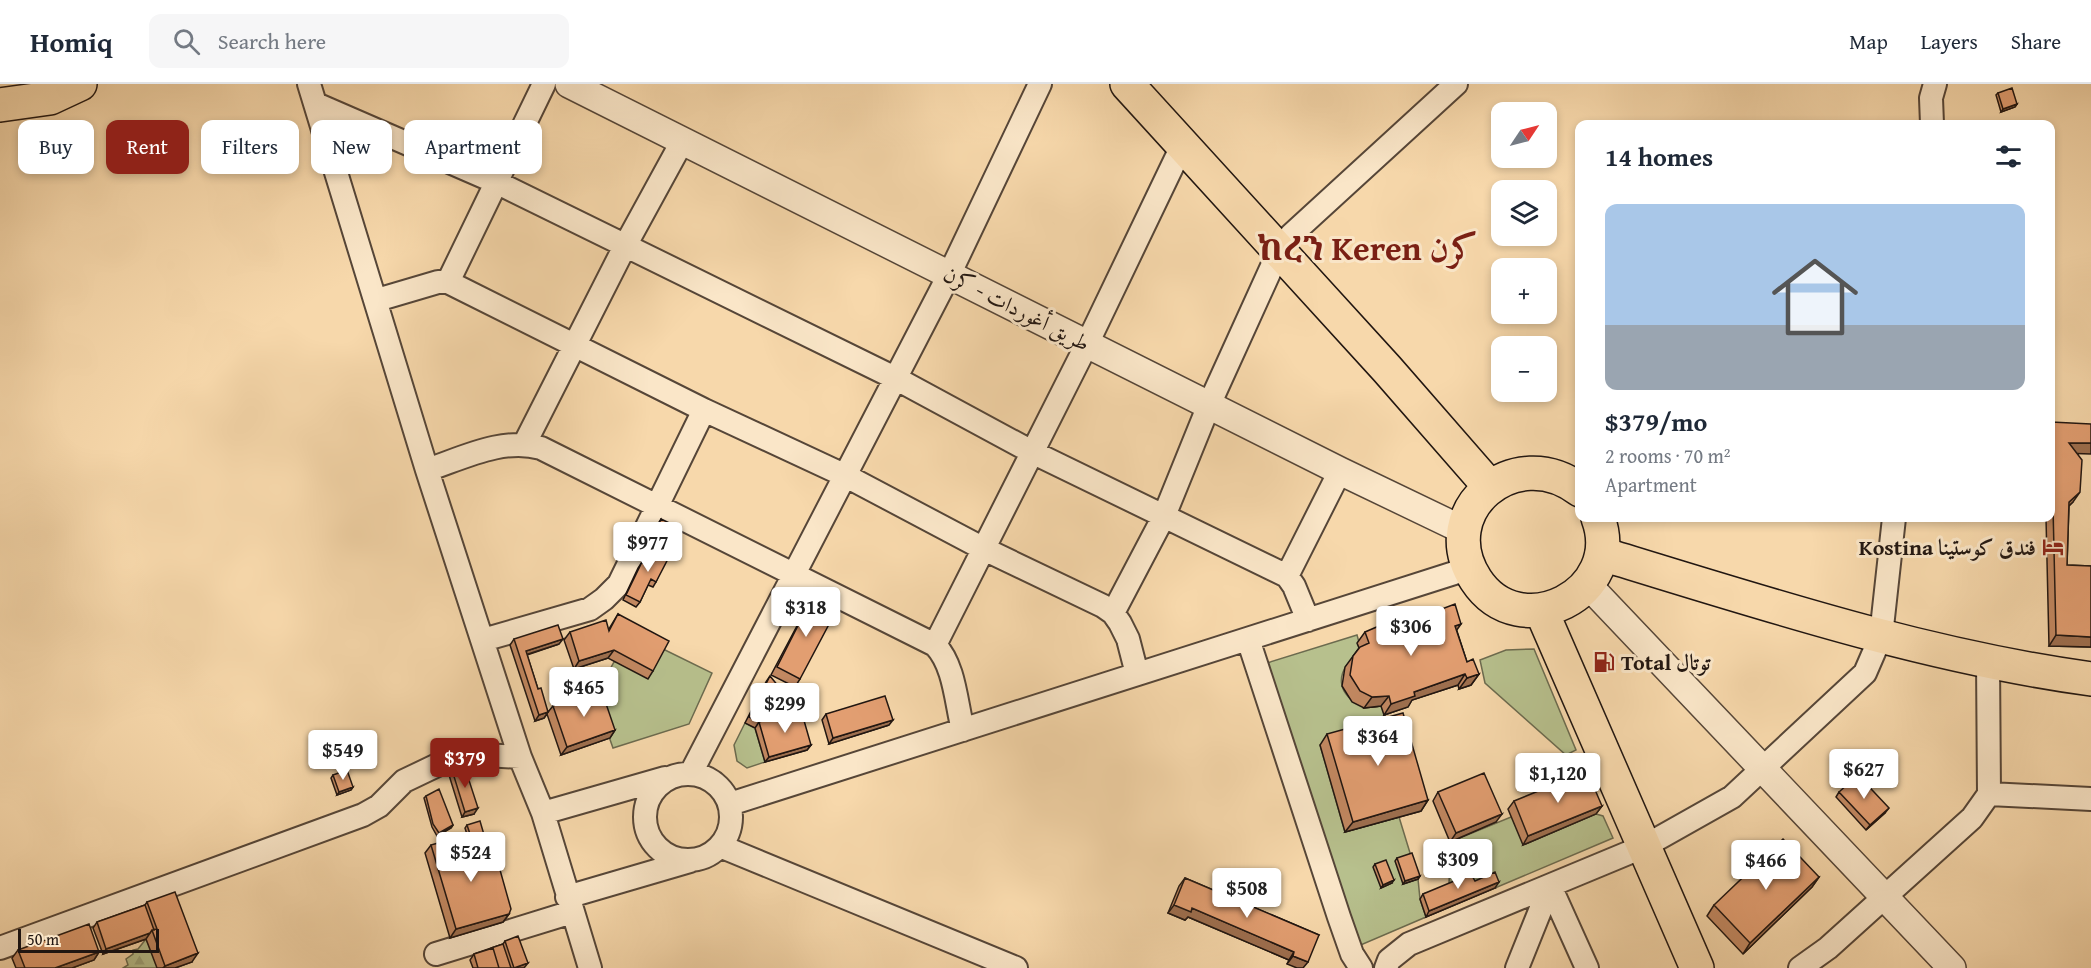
<!DOCTYPE html>
<meta charset="utf-8">
<style>
body{margin:0;font-family:"Gentium Book Plus",Amiri,"Noto Serif Ethiopic",serif;background:#f6f6f7;color:#1f2937;height:100vh;display:flex;flex-direction:column;font-size:22px;white-space:nowrap}
*{box-sizing:border-box;margin:0}
p{font-size:20px;color:#747a83}
.icon{flex:none;width:33px;height:33px;fill:none;stroke:currentColor;stroke-width:2;stroke-linecap:round;stroke-linejoin:round}
.map{position:relative;flex:1;overflow:hidden}
.details{position:absolute;left:1575px;top:36px;width:480px;height:402px;display:flex;flex-direction:column;background:#fff;border-radius:12px;box-shadow:0 3px 9px #0003}
.details>*{flex:none}
.banner{position:absolute;left:18px;top:36px;width:570px;height:54px;display:flex;gap:12px}
.needle{width:39px;rotate:55deg}
.fabs{position:absolute;left:1491px;top:18px;display:grid;gap:12px}
.fabs a{display:grid;place-items:center;width:66px;height:66px;border-radius:12px;background:#fff;box-shadow:0 3px 9px #0003;font-size:30px}
.scale{position:absolute;left:18px;bottom:15px;width:141px;box-sizing:border-box;padding-left:6px;border:3px solid #211611;border-top:0;font-size:16px;line-height:21px;white-space:nowrap;color:#211611;-webkit-text-stroke:4px #fae6c8;paint-order:stroke}
.price{position:absolute;translate:-50% -51px;padding:0 14px;border-radius:6px;background:#fff;color:#222;font-size:20px;line-height:39px;filter:drop-shadow(0 2px 3px #0008)}
.price::after{content:'';position:absolute;left:50%;top:36px;width:18px;height:14px;margin-left:-9px;background:inherit;clip-path:polygon(0 0,100% 0,50% 100%)}
.price.selected{background:#8f2418;color:#fff}
ul{padding:0;list-style:none}
li{display:grid;align-content:center;gap:12px;height:318px;padding:0 30px}
li+li{border-top:2px solid #e0e1e3}
li span{display:grid;place-items:center;height:186px;border-radius:12px;color:#555}
li>.icon{margin-inline-start:auto}
span .icon{width:108px;height:108px;fill:#fffc;stroke-width:1}
li b{font-size:26px}
h2{display:flex;justify-content:space-between;align-items:center;height:72px;padding:0 30px;font-size:26px}
.tag{padding:0 21px;border-radius:12px;background:#fff;box-shadow:0 3px 9px #0003;font-size:21px;line-height:54px}
.tag.selected{background:#8f2418;color:#fff}
header{display:flex;align-items:center;gap:36px;box-sizing:border-box;height:84px;padding:0 30px;background:#fff;border-bottom:2px solid #e0e1e3}
header strong{font-size:28px}
nav{display:flex;gap:33px;margin-inline-start:auto;font-size:21px}
.search{width:420px;height:54px;background:#f6f6f7;display:flex;align-items:center;gap:15px;box-sizing:border-box;padding:0 21px;border-radius:12px;color:#747a83;font-size:22px}
.map>svg:first-child{display:block}
.green{fill:#b7c08d;stroke:#6c6b4f;stroke-width:1.5}
.forest{fill:url(#forest-firs);stroke:#6c6b4f;stroke-width:1.5}
.lines{fill:none;stroke-linecap:round;stroke-linejoin:round}
.minor-casing{stroke:#564638;stroke-width:26}
.tertiary-casing{stroke:#564638;stroke-width:30}
.primary-casing{stroke:#211611;stroke-width:36}
.trunk-casing{stroke:#211611;stroke-width:36}
.minor{stroke:#fae6c8;stroke-width:22}
.tertiary{stroke:#fae6c8;stroke-width:27}
.primary{stroke:#f7d8ab;stroke-width:33}
.trunk{stroke:#f7d8ab;stroke-width:33}
.wall{fill:#c28861;stroke:#211611;stroke-width:1.5}
.shaded-wall{fill:#9e6f4f;stroke:#211611;stroke-width:1.5}
.building{fill:#e29e71;stroke:#211611;stroke-width:1.5}
.labels{text-anchor:middle;stroke-width:6;stroke-linejoin:round;paint-order:stroke}
.street-label{font-size:22px;fill:#211611;stroke:#fae6c8}
.poi-label{font-size:22px;font-weight:bold;fill:#211611;stroke:#fae6c8;text-anchor:end}
.town-label{font-size:34px;font-weight:bold;fill:#7a1f14;stroke:#fae6c8}
</style>
<header>
<strong>Homiq</strong>
<div class="search"><svg class="icon" aria-label="search" viewBox="0 0 24 24"><circle cx="10" cy="10" r="6"/><path d="M15 15l6 6"/></svg>Search here</div>
<nav><a>Map</a><a>Layers</a><a>Share</a></nav>
</header>
<div class="map">
<svg width="2091" height="884" viewBox="0 0 2091 884">
<defs>
<pattern id="forest-firs" width="22" height="20" patternUnits="userSpaceOnUse" patternTransform="scale(1.5)"><rect width="22" height="20" fill="#b7c08d"/><path d="M5 1l3.5 6h-7zM16 11l3.5 6h-7z" fill="#9da479"/></pattern>
</defs>
<rect width="100%" height="100%" fill="#f7d8ab"/>
<filter id="stains"><feTurbulence type="fractalNoise" baseFrequency=".00333" numOctaves="4"/><feColorMatrix values="0 0 0 0 .2 0 0 0 0 .09 0 0 0 0 .02 0 0 0 .5 -.17"/></filter>
<radialGradient id="worn" r=".72"><stop offset=".6" stop-color="#630" stop-opacity="0"/><stop offset="1" stop-color="#630" stop-opacity=".3"/></radialGradient>
<path class="green" d="M1357,551l5,18c-5,4 -12,7 -15,12 -18,25 11,47 34,41l8,19 -69,20 25,87 54,-15 19,62 2,20 6,18 -70,30 -89,-284z
M663,565l49,24 -23,51 -76,24 -18,-51 19,-35z
M1534,565l42,101 -10,5 -81,-72 -5,-23 26,-10z
M745,639l10,5 10,34 -18,6 -10,-7 -3,-16z
M1596,730l7,2 10,22 -118,50 -46,-1 1,-45 61,-25z"/>
<path class="forest" d="M146,855l4,9 16,20h-43l5,-3 -2,-6 7,-5v-4l5,-1z"/>
<g class="lines">
<defs>
<path id="minor" d="M309,0l118,386 93,287 23,56 47,155
M316,20l182,79 397,195 137,74 255,124 7,10 14,34
M1932,40l-1,-26 4,-14
M448,198l96,-198
M377,216l61,-18h10l256,128 142,66 138,73 119,57 10,7 7,10 8,16 9,35
M525,359l100,-197 58,-106
M427,386c36,-12 76,-33 114,-22l394,197c20,21 21,58 28,85
M1287,492l53,-105
M1113,529l51,-97 45,-111 70,-154 12,-16 165,-151
M1248,555l91,278 13,37 9,14
M483,556l107,-31 14,-10 15,-15 85,-174
M935,561l152,-301 96,-200
M691,689l259,-500 90,-189
M645 733a43 43 0 1 1 86 0a43 43 0 1 1-86 0Z
M1989,710l102,5
M730,720l740,-236
M543,729l122,-35
M720,762l296,122
M567,813l123,-36
M0,864l363,-133 16,-9 25,-25 46,-22 35,-4 35,2
M436,870l136,-42
M1386,884l3,-8 20,-16 236,-98 87,-49 133,-124 16,-37 13,-118
M1517,884l33,-82 37,82
M1800,884l28,-20 144,-130 17,-24 -1,-134"/>
<path id="tertiary" d="M569,0l771,387 125,60
M1588,501l364,383"/>
<path id="primary" d="M1602,470c161,49 322,102 489,125"/>
<path id="trunk" d="M1127,0l260,285 103,118
M0,21l50,-7 30,-14
M1580,406c-65,-50 -149,21 -104,90 44,67 150,13 122,-62
M1541,526l156,358"/>
</defs>
<use href="#minor" class="minor-casing"/>
<use href="#tertiary" class="tertiary-casing"/>
<use href="#primary" class="primary-casing"/>
<use href="#trunk" class="trunk-casing"/>
<use href="#minor" class="minor"/>
<use href="#tertiary" class="tertiary"/>
<use href="#primary" class="primary"/>
<use href="#trunk" class="trunk"/>
</g>
<path class="wall" d="M1998,9l19,11 -2,3 -14,5 -5,-17z
M2051,338l27,32 -5,48 -4,4 -2,59 24,1v81l-42,-1 -3,-128h4z
M661,435l11,28 -4,5 -12,30 -3,5 -5,-2 -8,17 -4,5 -13,-7 15,-32 4,-6 3,2 10,-17 -2,-1 3,-8 -4,-2 5,-11z
M812,514l-12,81 -5,8 -24,-12 36,-68z
M1439,526l18,21 10,31 12,12 -8,11 -12,4 -1,-4 -46,15 -4,7 -24,8 -3,-9 -17,2 -12,-6 -10,-16 3,-19 14,-19 -2,-5 8,-11 27,-3 44,-15z
M618,530l35,57 -5,8 -40,-21 -34,11 -10,-29 6,-8 39,-3z
M514,555l45,5 -32,11 11,34 10,23 5,-6 62,24 -5,8 -49,17 -14,-41 -3,4 -9,3 -25,-76z
M770,592l-11,46 -4,6 -10,-5 21,-41z
M826,630l63,11 -60,19 -7,-24z
M759,638l52,23 -4,5 -42,12 -10,-34z
M1327,650l101,66 -7,11 -76,21 -25,-87z
M452,686l22,44 -12,3 -13,-42z
M333,691l20,12 -2,3 -14,5 -6,-17z
M1438,708l58,30 -46,20 -17,-41z
M1839,708l46,21 -19,17 -30,-33z
M426,712l27,29 -2,3 -14,8 -5,-9 -8,-29z
M1514,717l88,5 -6,8 -73,31 -15,-36z
M467,741l20,20 -1,2 23,67 -6,8 -53,16 -25,-85 6,-8 33,8 8,-2 -7,-23z
M1397,774l23,18 -2,3 -15,5 -8,-23z
M1375,780l17,19 -11,5 -8,-21z
M1819,793l-7,10 -69,67 -36,-38 7,-11z
M1185,794l134,57 -32,29 2,-4 -101,-43 -3,3 -17,-7 11,-27z
M1475,797l20,7 -69,29 -6,-18 3,-5z
M147,818l45,60 -17,6h-18l-11,-29 -43,15 -10,-26 4,-6 48,-17z
M505,857l19,27h-51l-3,-8 4,-6 29,-10z
M18,866l81,2 -5,8 -22,8h-56l-4,-10z"/>
<path class="shaded-wall" d="M2017,20l-2,3 -14,5 2,-3z
M2069,359h22v11l-30,-1z
M2080,408l-7,10 -12,11 8,-11z
M657,456l15,7 -4,5 -15,-6z
M1461,540l-7,10 1,-8z
M2056,551l35,2v10l-42,-1z
M563,555l-4,5 -37,12 4,-5z
M614,566l-6,8 -34,11 5,-8z
M1465,590l-7,11 -46,15 -4,7 -24,8 7,-11 23,-12z
M1479,590l-8,11 -12,4 8,-11z
M1389,612l-8,10 -17,2 8,-11z
M548,628l-4,6 -9,3 4,-6z
M893,636l-4,5 -60,19 4,-6z
M615,646l-5,8 -49,17 6,-8z
M811,661l-4,5 -42,12 4,-5z
M353,703l-2,3 -14,5 2,-3z
M1428,716l-7,11 -76,21 8,-10z
M1602,722l-6,8 -73,31 5,-9z
M478,724l-4,6 -12,3 3,-5z
M1889,724l-4,5 -19,17 4,-5z
M1502,730l-6,8 -46,20 6,-9z
M453,741l-2,3 -14,8 2,-3z
M1420,792l-2,3 -15,5 2,-3z
M1819,793l-7,10 -69,67 7,-11z
M1394,796l-2,3 -11,5 2,-3z
M1499,798l-4,6 -69,29 3,-6z
M1174,821l18,3 102,44 -5,8 -101,-43 -3,3 -17,-7z
M509,830l-6,8 -53,16 6,-9z
M150,849l-4,6 -43,15 3,-5z
M99,868l-5,8 -22,8h-17z
M198,869l-6,9 -17,6h-12l2,-2z
M1293,872l15,6 -5,6h-6l-10,-4z
M528,879l-4,5h-10z"/>
<path class="building" d="M2012,4l5,16 -14,5 -5,-16z
M2051,338l40,2v19h-22l13,17 -2,32 -11,10 -2,63 24,1v71l-35,-2z
M661,435l19,9 -8,19 -15,-7 3,-7 -4,-2z
M656,462l15,7 -15,29 -5,-3 -11,23 -14,-7 16,-33 4,3z
M812,514l24,13 -36,68 -23,-12z
M1455,520l6,20 -6,2 12,36 6,-3 6,15 -12,4 -2,-4 -51,18 1,4 -24,8 -2,-8 -17,1 -12,-6 -10,-16 3,-19 7,-9 9,-4 -4,-11 21,-9 6,6 46,-16 1,-3z
M618,530l51,27 -16,30 -39,-21 -35,11 -9,-29 36,-12 3,11z
M558,541l5,14 -37,12 12,38 3,-1 7,24 -9,3 -25,-76z
M770,592l9,11 -20,35 -10,-5z
M601,605l14,41 -48,17 -14,-41z
M885,612l8,24 -60,18 -7,-24z
M801,626l10,35 -42,12 -10,-35z
M1403,629l25,87 -75,22 -26,-88z
M464,681l14,43 -13,4 -13,-42z
M347,686l6,17 -14,5 -6,-17z
M1587,687l15,35 -74,30 -14,-35z
M1484,689l18,41 -46,19 -18,-41z
M1858,691l31,33 -19,17 -31,-33z
M439,705l14,36 -14,8 -6,-9 -7,-28z
M480,737l7,24 -12,4 -8,-24z
M459,753l5,16 29,-8 18,64 -2,5 -53,15 -25,-84z
M1783,755l36,38 -69,66 -36,-38z
M1412,769l8,23 -15,5 -8,-23z
M1386,776l8,20 -11,5 -8,-21z
M1495,788l4,10 -70,29 -6,-17 48,-20 4,7z
M1185,794l134,57 -11,27 -15,-6 1,-4 -102,-44 -1,4 -17,-7z
M175,808l23,61 -33,13 -13,-36 5,-1 -10,-27z
M145,821l9,25h-2l-2,3 -44,16 -9,-27z
M89,840l10,28 -44,16h-30l-7,-18z
M518,852l10,27 -14,5 -9,-27z
M503,860l8,24h-12l-6,-20 -2,1v-1z
M493,864l6,20h-21l-4,-14z"/>
<defs>
<symbol id="hotel-bare" viewBox="-9 -9 18 18"><path d="M-6-4.5h1.5V1H6V5H4.5V3h-9V5H-6ZM-4 0a1.8 1.8 0 1 1 3.6 0ZM.5 0V-2.5h3Q6-2.5 6 0Z" fill="#8f2418" stroke="#fae6c8" stroke-width="2.5" paint-order="stroke"/></symbol>
<symbol id="fuel-bare" viewBox="-9 -9 18 18"><path d="M-5.5-6h7V0h2V4h1.3V-2.5L3-4.5l.8-.8L6-3V5H2.5V1h-1V6h-7ZM-4.2-4.7v3.2H.2V-4.7Z" fill="#8f2418" stroke="#fae6c8" stroke-width="2.5" paint-order="stroke"/></symbol>
</defs>
<g fill-rule="evenodd">
<use href="#hotel-bare" x="2038" y="448" width="30" height="30"/>
<use href="#fuel-bare" x="1589" y="563" width="30" height="30"/>
</g>
<g class="labels">
<g class="street-label">
<text transform="translate(1017 224) rotate(27)" y="8">طريق أغوردات - كرن</text>
</g>
<g class="poi-label">
<text x="2036" y="471">Kostina فندق كوستينا</text>
<text x="1621" y="586" text-anchor="start">Total توتال</text>
</g>
<g class="town-label">
<text x="1367" y="176">ከረን Keren كرن</text>
</g>
</g>
<rect width="100%" height="100%" filter="url(#stains)"/>
<rect width="100%" height="100%" fill="url(#worn)"/>
</svg>
<div class="fabs">
<a><svg class="needle" viewBox="-14 -14 28 28"><path d="M0-13l5 13h-10z" fill="#e53935"/><path d="M0 13l5-13h-10z" fill="#747a83"/></svg></a>
<a><svg class="icon" aria-label="layers" viewBox="0 0 24 24"><path d="M12 4l9 5-9 5-9-5zM3 14l9 5 9-5"/></svg></a>
<a>+</a>
<a>−</a>
</div>
<div class="scale">50 m</div>
<b class="price" style="left:648px;top:489px">$977</b>
<b class="price" style="left:806px;top:554px">$318</b>
<b class="price" style="left:1411px;top:573px">$306</b>
<b class="price" style="left:584px;top:634px">$465</b>
<b class="price" style="left:785px;top:650px">$299</b>
<b class="price" style="left:1378px;top:683px">$364</b>
<b class="price" style="left:343px;top:697px">$549</b>
<b class="price selected" style="left:465px;top:705px">$379</b>
<b class="price" style="left:1864px;top:716px">$627</b>
<b class="price" style="left:1558px;top:720px">$1,120</b>
<b class="price" style="left:471px;top:799px">$524</b>
<b class="price" style="left:1458px;top:806px">$309</b>
<b class="price" style="left:1766px;top:807px">$466</b>
<b class="price" style="left:1247px;top:835px">$508</b>
<div class="banner">
<a class="tag">Buy</a>
<a class="tag selected">Rent</a>
<a class="tag">Filters</a>
<a class="tag">New</a>
<a class="tag">Apartment</a>
</div>
<section class="details">
<h2>14 homes<svg class="icon" aria-label="filters" viewBox="0 0 24 24"><path d="M4 7h16M4 17h16"/><circle cx="9" cy="7" r="2"/><circle cx="15" cy="17" r="2"/></svg></h2>
<ul>
<li><span style="background:linear-gradient(#a9c7e8 65%,#9aa5b1 0)"><svg class="icon" aria-label="home" viewBox="0 0 24 24"><path d="M3 11l9-7 9 7M6 9v11h12V9"/></svg></span><div><b>$379/mo</b><p>2 rooms · 70 m²</p><p>Apartment</p></div></li>
</ul>
</section>
</div>
